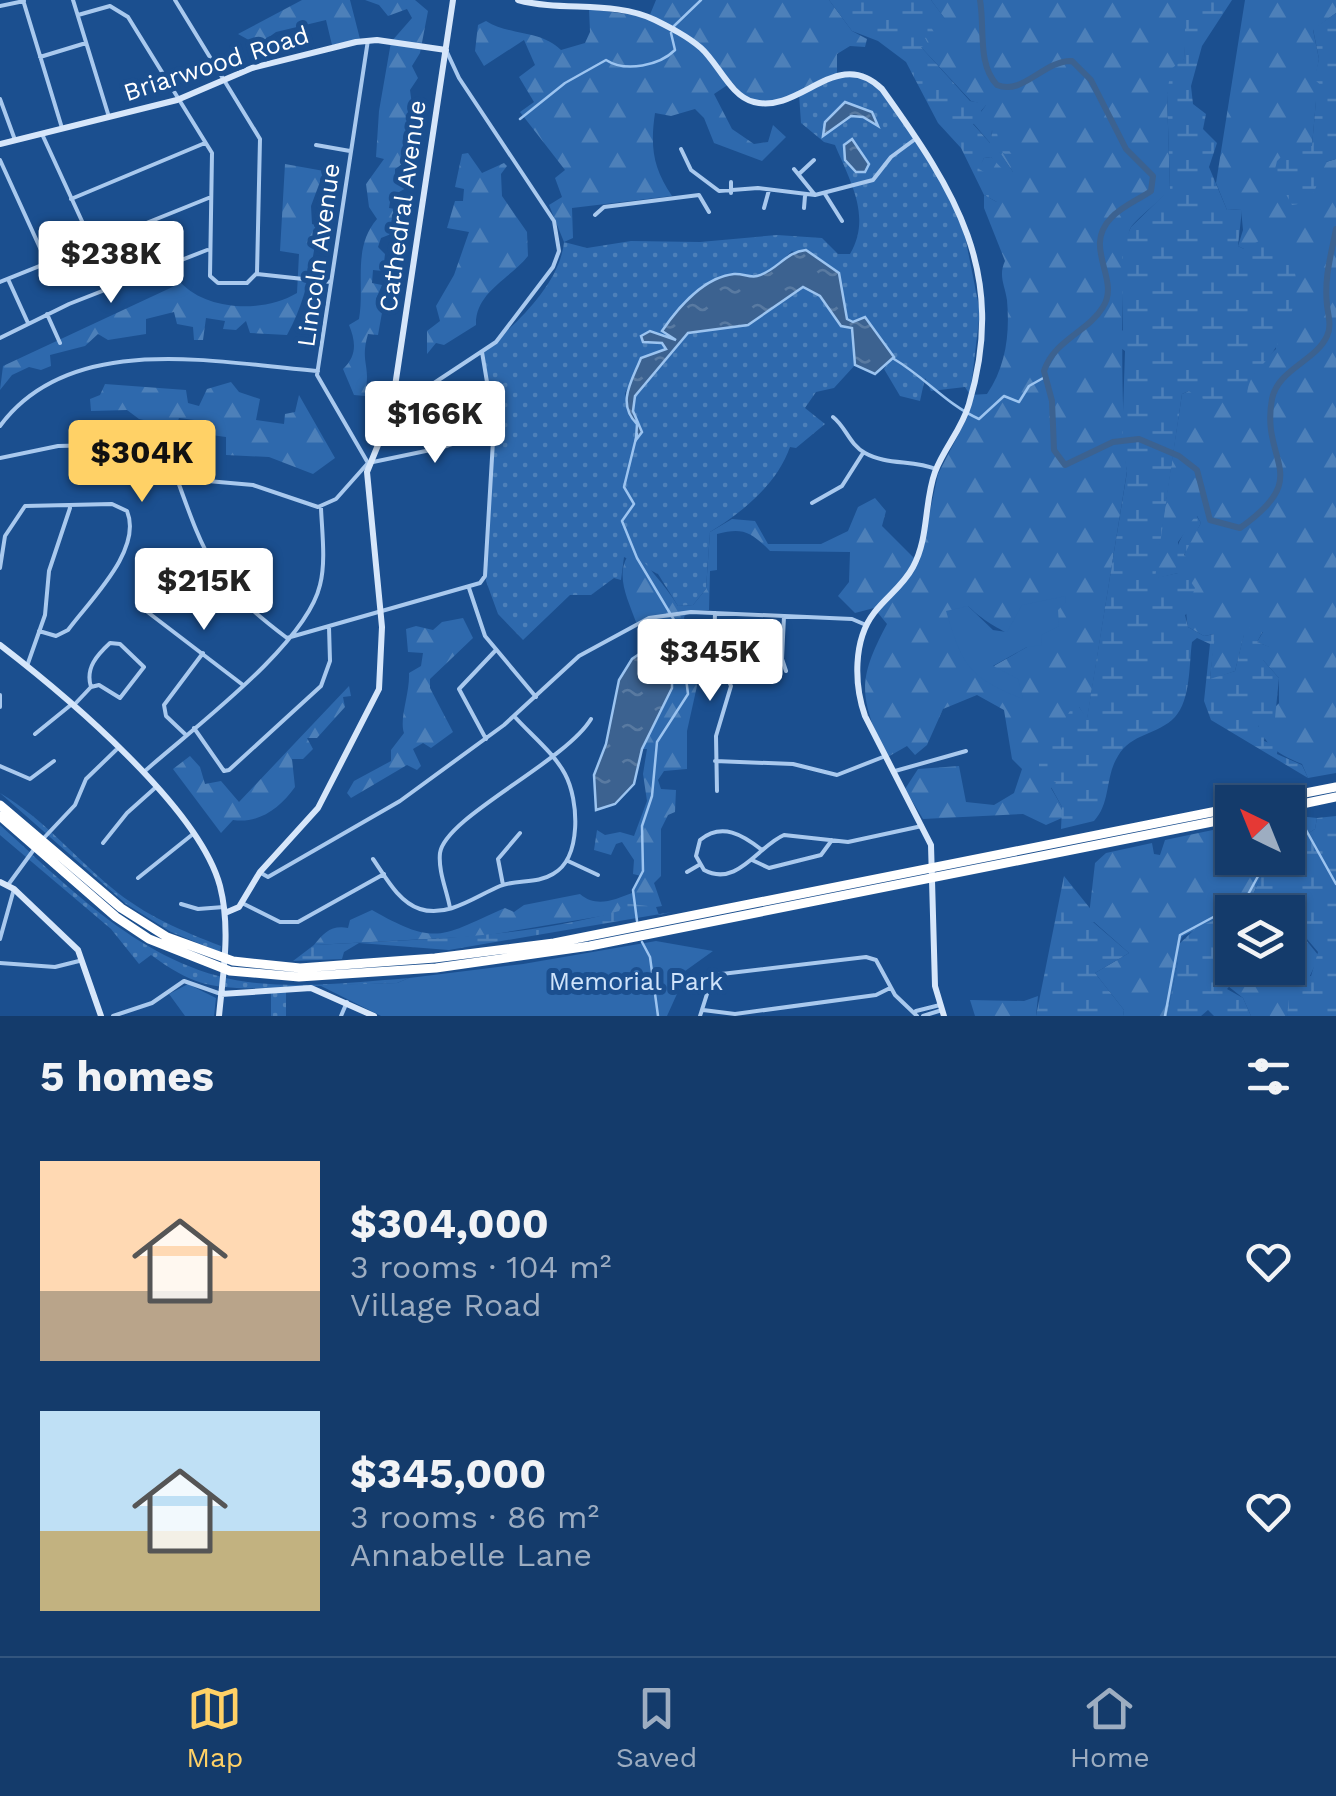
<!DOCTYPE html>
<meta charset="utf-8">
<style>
body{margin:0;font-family:"Work Sans",sans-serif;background:#214673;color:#f1f3f6;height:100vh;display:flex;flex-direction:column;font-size:38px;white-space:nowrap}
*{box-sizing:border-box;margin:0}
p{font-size:32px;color:#9dadc1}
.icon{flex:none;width:55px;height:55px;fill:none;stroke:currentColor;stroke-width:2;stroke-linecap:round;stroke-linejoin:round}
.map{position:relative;height:1016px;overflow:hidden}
.drawer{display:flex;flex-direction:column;background:#143b6b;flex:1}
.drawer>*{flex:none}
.needle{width:65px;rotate:317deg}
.controls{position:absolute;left:1215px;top:785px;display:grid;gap:20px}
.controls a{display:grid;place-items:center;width:90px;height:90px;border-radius:0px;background:#143b6b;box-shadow:0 2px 8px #0004,0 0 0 2px #33557e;font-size:50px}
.price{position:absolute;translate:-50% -85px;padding:0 22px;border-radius:10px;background:#fff;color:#222;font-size:32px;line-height:65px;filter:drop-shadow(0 2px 5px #0008)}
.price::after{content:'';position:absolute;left:50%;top:60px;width:30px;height:22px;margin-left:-15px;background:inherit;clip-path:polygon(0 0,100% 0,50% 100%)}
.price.on{background:#ffd166;color:#111}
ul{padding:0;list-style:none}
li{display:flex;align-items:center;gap:30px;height:250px;padding:0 40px}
li span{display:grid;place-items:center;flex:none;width:280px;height:200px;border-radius:0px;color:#555}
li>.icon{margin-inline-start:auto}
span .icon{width:120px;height:120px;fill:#fffc;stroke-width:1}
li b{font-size:42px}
h2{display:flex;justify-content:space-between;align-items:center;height:120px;padding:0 40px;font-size:42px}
.menu{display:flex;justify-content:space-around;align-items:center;height:140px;border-top:2px solid #33557e;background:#143b6b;font-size:28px;color:#9dadc1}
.menu a{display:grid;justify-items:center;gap:5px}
.menu .on{color:#ffd166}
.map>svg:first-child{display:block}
.grass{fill:url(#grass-dots)}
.forest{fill:url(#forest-firs);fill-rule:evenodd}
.wetland{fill:url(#wetland-marsh)}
.park{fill:#2e69ad}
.water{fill:url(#water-ripples);stroke:#9cc4f0;stroke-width:2.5}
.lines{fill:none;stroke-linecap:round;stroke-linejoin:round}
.stream{stroke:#9cc4f0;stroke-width:2.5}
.river{stroke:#3c6290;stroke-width:6}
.street{stroke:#a9c9ee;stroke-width:4}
.secondary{stroke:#d6e6fa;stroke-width:6}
.highway{stroke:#fff;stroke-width:9}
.labels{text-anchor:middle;stroke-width:10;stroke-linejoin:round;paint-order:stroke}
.street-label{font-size:25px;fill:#fff;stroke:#1b4f8f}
.park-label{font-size:25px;fill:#cfe3fa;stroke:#1b4f8f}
</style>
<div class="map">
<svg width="1336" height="1016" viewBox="0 0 1336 1016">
<defs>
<pattern id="grass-dots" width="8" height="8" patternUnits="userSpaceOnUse" patternTransform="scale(2.5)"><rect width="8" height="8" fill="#2e69ad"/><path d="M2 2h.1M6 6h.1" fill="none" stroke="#4d80b9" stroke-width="1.8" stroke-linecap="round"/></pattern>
<pattern id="forest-firs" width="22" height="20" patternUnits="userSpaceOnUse" patternTransform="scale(2.5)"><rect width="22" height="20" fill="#2e69ad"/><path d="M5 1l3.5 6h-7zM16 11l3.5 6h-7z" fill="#4d80b9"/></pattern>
<pattern id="wetland-marsh" width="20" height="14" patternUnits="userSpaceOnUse" patternTransform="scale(2.5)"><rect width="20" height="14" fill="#2e69ad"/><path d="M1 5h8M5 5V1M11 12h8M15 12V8" fill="none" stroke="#4d80b9"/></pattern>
<pattern id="water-ripples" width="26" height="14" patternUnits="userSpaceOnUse" patternTransform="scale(2.5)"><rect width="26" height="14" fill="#3c6290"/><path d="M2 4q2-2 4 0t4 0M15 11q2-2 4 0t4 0" fill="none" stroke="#597aa1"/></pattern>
</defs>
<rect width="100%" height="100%" fill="#1b4f8f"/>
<path class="grass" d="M837,74l26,2 17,11 58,84 27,65 15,76 -10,83 -5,-8 -34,4 -6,-13 -5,23 -20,-5 -16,-27 9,-12 -46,-38 -8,-46 -47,-22 -19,18 -18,8 -20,-3 -35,14 -38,42 15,10 -27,-9 -7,11h19l4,7 -19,7 -22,37 4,23 13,15 -9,-20 2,-15 54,-63 59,-8 55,-38 17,9 21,30 11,2 3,37 -21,23 -18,4 -11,16 20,16 -29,24 -6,-1c-13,37 -47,65 -80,85l-4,57 -13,16 -15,1 -20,-32 -34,-17 -3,23 -7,-2 -23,17h-21l-47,45 -25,-26 -12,-33 8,-165 -12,-64c32,-25 78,-68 82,-110l23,6 44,-7 69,1 77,-7 45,3 16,16h12c22,-37 0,-73 -15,-109l-11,-3 -23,-19 -2,-29z
M0,793c44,26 73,63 112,95 32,27 70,43 109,58l-1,6 -49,-20 -45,-28z
M0,825c75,68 150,147 256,158 50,5 103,-1 153,-5l-12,5 -111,4v29h-15v-28c-55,1 -75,0 -120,-33l-12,9 -28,-35 -111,-94z"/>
<path class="forest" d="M302,0h48l10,39 -28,6 -6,-25 -50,12 -18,13 -20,-11z
M365,0h50l13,11 -8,42 -8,13 6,12 -8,12 4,30 -9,25 14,8 -24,16v12l13,6 -9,5 -3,10h-6l-1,6 6,1 -4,25 -10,4 -3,9 7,7 -2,17 -10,-1 -1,13 10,2 -6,14 7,8 -5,28 -10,-1c-8,27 2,31 -2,53l5,2 -6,7 -11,-1 -11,-26c14,-13 13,-27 6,-44l10,-6c6,-34 -7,-71 18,-100l-8,-12 -3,-23 18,-25 -8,-2 3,-46 12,-69 21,-24 -5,-9 -19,7 -9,-11z
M656,0h173l23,31 15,8 -2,8 -15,-1 -13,8v20l-61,29 -31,-5 -13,-16 -18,12 18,35 22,15 14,-2 5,-17 13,12 -24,24 -48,-18 -10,-25 -9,-9 -24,7 -16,-3c-5,34 -2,55 17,83l-100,12 1,30 -9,4 -15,-37 13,-8 -7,-19 10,-8 -45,-58 14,-10 -15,-25 16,-12 -11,-25 -40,26 -9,-15 3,-26 8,-4c24,15 55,9 75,29l24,-7 5,-11 -1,-23 60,8z
M931,0h255l2,6 -4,53 -17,35 3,96c-8,8 -35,31 -39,37 -13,21 -9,215 -4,244l-40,249 -8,-13 -10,24 -30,23 17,30 -5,4 11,19v11l-16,7 -23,-11 -100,5 -18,-30 13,-20 41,-3 7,36 28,3 20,-12 8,-24 -10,-10 -8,-49 -27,-15 -34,14 -16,36 -12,10 -8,-9 -21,12c-25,-61 -31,-74 1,-134l-13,-16 -19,5 -17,-17 11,-14 1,-30 -80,-1c-19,-19 -27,-24 -53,-17v36l-7,1 -1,39 -20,1 -5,6 13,69 -10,45v38l-23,2 -6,9 3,9 15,1 -1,22 -7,3 -7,14v47l-7,7 8,23 -179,30 -169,9c10,-12 17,-20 34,-17l2,-8 22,-10c65,37 69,26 133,-2l9,4 10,-7 56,-11c16,14 34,6 52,-1l9,-17 -8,-2 1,-14 -12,-18 -6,2 -5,11 -17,-5 3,-20 8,5 15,-3 14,4 13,-35 -4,-27 4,-25h-5c16,-32 45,-72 24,-108l-11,3 -11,-20 -8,-2c-9,-25 -24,-52 -2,-74 14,21 30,35 44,58l15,-1 13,-16 4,-57 22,-13 23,2 13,23h53l27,-13 10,-24 17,-9 11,13 -4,15 37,37 19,-89 30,-58 2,-21 17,-1c19,-28 23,-60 20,-94 -2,-15 -9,-24 -2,-39l-21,-53v-13l13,7 -19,-33 6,-11 7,-1 22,15 -16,-23 -5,-19 -1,14 -18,-21 13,-18 -15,-4 -51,-55 8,-1 -4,-8 2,-17 19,-1zM968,606c23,22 37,23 59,41l-35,20z
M1245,0h91v13l-23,17 6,29 -4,20 12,11 -11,11 -4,45 14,16 10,-3v614l-28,5 -6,-14c-22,-9 -35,-16 -44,-39l21,-22v-25l-17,-19 7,-12 -12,-5 6,-10 -19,3 -9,36 -25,9 4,-46 -10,2 -16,-9c-2,-10 -6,-65 -3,-74 3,-10 11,-21 16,-30l-4,-7 -19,26v31l-24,6 28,-185 7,-3c54,23 53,-12 87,-42l-32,-100 -6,-3 5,-16 -2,-21 -14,1 -11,-27z
M468,153l14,20 22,-10 3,3 -6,8 1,22 25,36 1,24c-18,23 -53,36 -52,69l-32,20 -8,-2 -9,11v-23l13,-10 -4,-15 18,-31 15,-43 -22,-4 8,-27h8l1,-12 -9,-2 7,-33z
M285,164l39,7 -13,35 1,18 6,2c-6,39 -12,75 -31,109l-37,-2 -4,-12 -10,9 -13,-1 2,-8 -19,-3 -3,22h-9l-1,-13 -16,-3 -3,-12 -28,7v15l-38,6 -10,-6 -13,12 -35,9 1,11 -10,4 -12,-3 -17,8 -12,15 3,-24 178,-83c27,28 83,30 116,10l2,-39 -19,-3z
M231,382l8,10 21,7 -4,21 28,4 1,-10 10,-2 4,-17 36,63 -22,16 -44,-17 -43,-2v-18l-22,-3 -8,21 -8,-5 6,-30 -15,-2 -3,9 -37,-8 -12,-9 -36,1 -1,-12 10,-4 5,-11 81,6 2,13 11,3 8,-17z
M463,618l10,20 -43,41v9l23,44 -22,16 -8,-5 -10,6 8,17 -4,4 -10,-5 -56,33 -4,-5 7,-12 37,-20v-11l13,-17c-5,-15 6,-40 5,-60l12,-7 2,-13 -15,-1 -2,-23 10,-3 17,4 9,-8z
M349,686l2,10 -8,1 2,10 -28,31h-10l6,11 -10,10h-11l3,28c-15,21 -36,37 -62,33l-12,13 -48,-64 17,-13 10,11 5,17 16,-3 18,21z
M1298,816l19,2 -2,11 -8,5 -19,1v-13z
M1232,826v32h37l-17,39 -13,12 -56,27 -6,10 1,15 -11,55h-44l1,-6 -29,-37 34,-20 -35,-31 -6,2 7,-61 11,-10 46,-10 2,11 6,1 5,-15z
M1288,918l31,38 -10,22 -13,7 -9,31h-36l-8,-18 -15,-12 31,-18h29l4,-17z
M1038,996l-2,20h-61l-5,-16 54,1z"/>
<path class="wetland" d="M829,0h102l15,20h-19l8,14 -10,4 4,8 -8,1 49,54 17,3 -6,7 6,9 -14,4 17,19 3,-15 22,31 -16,-8 14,21 -3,5 -19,-20 -7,1 -5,11 13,8 12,17 -7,8 -13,-7 -23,-47 -23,-25 -32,-61 -28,-21 -26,-10z
M1186,0h46l-30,46 -11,40 2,18 13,10 -3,15 14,14 -8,24 18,43 15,-1 -4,37 6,3 15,-8c10,6 26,13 32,23 14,21 -3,63 -15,83 -12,21 -30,26 -29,53 -21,-6 -39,8 -58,-9l-7,3 -27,184 23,-5c-9,-23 6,-40 18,-58l5,8 -17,32 8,8 -6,12 9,13 -6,16 3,6 -7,5 3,12 16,9 11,-2 -5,45 25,-8 9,-37 7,-8 12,5 -6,11 13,5 -7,13 16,18 -4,40h-9l-8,8 8,6 -2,9 14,5 -1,8 25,11 6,13 -97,-58 -7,-19 6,-57 -13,-6 -5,4c-3,21 -1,58 -17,75 -17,18 -44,16 -57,39 -13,20 -7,47 -24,65l-33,8 1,-22 -11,-20 5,-4 -17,-13v-16l-6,-5 8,-10 12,2 15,-10 -6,-7 11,-18 6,1 8,11 40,-246 -5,-29 3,-92 -14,-10 12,-11 -1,-83 9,-20 39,-38 -3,-95 4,-25 13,-10z
M1336,13v146l-10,3 -16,40 -18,3 -18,-32 3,-12 14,-14 21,-1 4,-46 10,-10 -12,-11 5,-20 -6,-30z
M1336,816v200h-49l2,-17 11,-22 11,-1 7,-24 -46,-54 -9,5 1,9h-30l18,-15 17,-39h19v-23l19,-1 8,-5 2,-11z
M1064,876l29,36 -4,11 4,-1 36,31 -34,20 29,37 -1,6h-87z
M623,903l33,4 3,8 13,-3 -223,38 -90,-7 -15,9 -2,7 -49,2 21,-16c102,-6 206,-6 305,-34z
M1232,913v55h27l-5,6 -15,2 -12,13 16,9 8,18h-37l-6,-6 -7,6h-34l11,-55 -1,-15 19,-18z"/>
<path class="park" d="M1066,596l-1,7 -7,7 1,16 -18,9 1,10 -15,2 -34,19 25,13 5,20c-55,-22 -60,-33 -77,-88l22,-5 25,24 14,2 15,-27z
M656,941l57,10 -39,28 7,6 -14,31h-286l-62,-31 78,-2 12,-5 114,-14z
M188,984l28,14 -2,18h-29l-16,-22z"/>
<path class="water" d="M845,102l27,10 6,14 -15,-9 -12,-1 -28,20 2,-14z
M852,139l17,25 -4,8h-9l-11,-12 -1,-15z
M806,250l33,23 8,46 6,3 12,-5 29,40 -19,17 -20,-9 -3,-37 -11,-2 -21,-30 -17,-9 -55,38 -60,8 -53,63 -2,15 9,21 -6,8 1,-16c-21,-21 -5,-43 4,-66l25,-9 -4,-6 -19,-1 -2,-6 9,-5 26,9 -14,-9c17,-25 43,-54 72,-57 8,-1 16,4 23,2 20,-5 28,-24 49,-26z
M660,640l12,11v37l-30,61 -8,35 -19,20 -19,6 -2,-35 12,-31 13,-64 13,-21z"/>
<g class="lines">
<path class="stream" d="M674,26l27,-26
M520,119l45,-36 41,-23c20,13 54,5 69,-10l-4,-17
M894,359c32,19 52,45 85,60l25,-23 15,6 10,-16 16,-9
M637,434l-13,53 10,17 -12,17 15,37 43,72 8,64 -31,48 -5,54 -10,30 1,45 -10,19 4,31
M1306,830l30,54
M1288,836l18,-3
M642,942l8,15 8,59
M1165,1016l15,-81 65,-35 23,-42"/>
<path class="river" d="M980,0c5,28 -3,64 17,85 26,11 47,-25 75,-24l19,19 35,69 27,27 -2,15c-13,9 -29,15 -40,27 -29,30 10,61 -8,89 -15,25 -49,33 -59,64l8,30 2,49 11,15 48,-23 26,-3 40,17 18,14 13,50 30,8c75,-53 20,-65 32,-129 6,-30 44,-38 55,-63 5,-10 1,-21 0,-31 -3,-28 4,-49 9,-76"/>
<path class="street" d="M23,0l39,128
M73,0l36,117
M0,6l24,-5
M78,15l32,-9 18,11 84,136 -2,123 8,7h29l10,-10 3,-134 -85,-139
M40,57l46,-14
M0,99l15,41
M42,134l50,109
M316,145l34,6
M681,149l10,21 28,21 39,-3 57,7 58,-15 18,-23 23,-17
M0,160l46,101
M794,169l21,26
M799,174l15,-14
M731,193v-11
M825,194l17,27
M699,195l10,17
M71,199l134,-56
M764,208l5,-18
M804,208l1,-12
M595,215l9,-8 95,-12
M105,238l20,45
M257,274l74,8
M8,279l20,44
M0,282l211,-85
M47,314l13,29
M0,338l69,-34 138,-54
M833,417c13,10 16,27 32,36 21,12 48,7 71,16
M391,418l40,-33 65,-43 57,-75 6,-16 -5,-30 -95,-143 -13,-28
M0,426c71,-96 217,-63 318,-55
M0,458l58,-12 41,-1 26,5 60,29 68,6 65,22 18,-8 32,-36
M373,462l67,-14 54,-18
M368,463l-51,-88 51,-335
M176,476c30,84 38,107 111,162l193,-55 5,-7 9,-152 -12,-72
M812,503l30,-17 21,-33
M0,568l5,-32 20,-30 87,-2 15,7c16,39 -37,89 -59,119l-12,6 -17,-5
M469,588l16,48 51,61
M141,607l102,78
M715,613l-1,36 17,37 -15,50 1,55
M784,616l-2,43 4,12
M110,643l10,1 24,23 -24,31 -21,-13 -8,2c-6,-19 6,-32 19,-44z
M27,666l18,-51 4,-44 21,-63
M0,695v12
M74,705l17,-18
M194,728l30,43 5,-1 92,-84 9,-25 -1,-34
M35,734l37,-30
M186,735l-20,-19 -2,-11 39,-52
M486,739l-27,-50 36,-38
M715,761l78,3 44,11 46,-18
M0,766l30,13 24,-18
M145,771c47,-42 161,-126 175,-186 6,-23 2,-53 1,-77
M895,771l71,-20
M41,841l34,-36 11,-26 30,-29
M103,843l24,-30 28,-25
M762,850c-19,-15 -40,-28 -62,-10l-4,16 8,14c33,18 54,-24 80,-35l64,7 74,-16
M373,859c12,17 25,43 47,50 28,9 56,-13 80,-23 17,-7 37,-2 53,-12 29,-16 26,-74 12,-100 -11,-21 -35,-40 -51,-58
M752,860l17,8 52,-13 11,-15
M568,861l30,14
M687,872l12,-7
M261,873l7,4 132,-76 104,-76 75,-69 70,-38 42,-6 161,7 14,6
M138,878l55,-44
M8,885l27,-37
M503,885l-5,-26 22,-26
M242,903l38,19h18l86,-48
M181,904l17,5 26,-2
M450,908c-3,-17 -12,-37 -10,-55 5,-36 125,-91 151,-134
M0,939l14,-50
M0,963l55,4 24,-6
M703,1010l32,4 141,-19 14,-7
M916,1011l24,-6
M113,1016l39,-13 32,-22 37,13
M341,1016l6,-14
M700,1016l13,-41 153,-18 10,3 19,35 22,21
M923,1016l19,-6"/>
<path class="secondary" d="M518,0c44,12 96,0 137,20 16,8 32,16 46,28 17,15 30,49 53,54 47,12 83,-57 128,-13 73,102 126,183 87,315 -7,25 -25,44 -34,68 -11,30 -6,66 -22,95 -10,19 -27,30 -39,46 -21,27 -20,72 -9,103l66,129 4,141 9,30
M0,144l177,-44 75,-32 104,-26 21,-2 69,10
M0,645c65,50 199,162 220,241 11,43 3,87 -1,130
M0,882l14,7 64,61 23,66
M225,913l14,-6 21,-35 58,-64 61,-119 3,-62 -15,-155 24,-59 62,-413
M221,994l90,-6 63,28"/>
<path class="highway" d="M1259,802l77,-15
M0,805l121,103 46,29 66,24 67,7 135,-10 119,-15 678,-135
M1288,807l48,-10
M0,816l116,101 33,22 81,32 69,6 137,-9 154,-22 642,-128"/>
</g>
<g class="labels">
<g class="street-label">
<text transform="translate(216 63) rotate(-18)" y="9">Briarwood Road</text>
<text transform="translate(402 206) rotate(-82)" y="9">Cathedral Avenue</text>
<text transform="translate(318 255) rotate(-82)" y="9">Lincoln Avenue</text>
</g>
<g class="park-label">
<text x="636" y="990">Memorial Park</text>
</g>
</g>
</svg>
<div class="controls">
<a><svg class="needle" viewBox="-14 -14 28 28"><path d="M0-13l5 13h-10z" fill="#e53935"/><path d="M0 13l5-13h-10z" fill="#9dadc1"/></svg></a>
<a><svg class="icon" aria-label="layers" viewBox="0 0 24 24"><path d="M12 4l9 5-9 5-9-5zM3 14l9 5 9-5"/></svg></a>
</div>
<b class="price" style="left:111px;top:306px">$238K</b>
<b class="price" style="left:435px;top:466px">$166K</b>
<b class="price on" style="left:142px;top:505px">$304K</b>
<b class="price" style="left:204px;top:633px">$215K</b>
<b class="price" style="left:710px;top:704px">$345K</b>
</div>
<section class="drawer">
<h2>5 homes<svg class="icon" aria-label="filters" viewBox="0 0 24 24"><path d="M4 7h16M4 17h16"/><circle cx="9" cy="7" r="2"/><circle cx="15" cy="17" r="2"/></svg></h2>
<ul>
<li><span style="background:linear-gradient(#ffd9b3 65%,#b9a48a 0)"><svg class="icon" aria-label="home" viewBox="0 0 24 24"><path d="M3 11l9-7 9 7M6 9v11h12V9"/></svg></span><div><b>$304,000</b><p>3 rooms · 104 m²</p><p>Village Road</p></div><svg class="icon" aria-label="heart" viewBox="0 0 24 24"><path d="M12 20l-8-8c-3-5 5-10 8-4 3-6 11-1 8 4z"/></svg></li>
<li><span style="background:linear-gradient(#bfe0f5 60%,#c2b280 0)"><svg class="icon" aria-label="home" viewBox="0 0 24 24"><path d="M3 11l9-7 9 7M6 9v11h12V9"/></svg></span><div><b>$345,000</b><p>3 rooms · 86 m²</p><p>Annabelle Lane</p></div><svg class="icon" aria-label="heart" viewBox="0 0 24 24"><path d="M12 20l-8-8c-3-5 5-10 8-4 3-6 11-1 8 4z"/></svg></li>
</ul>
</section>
<nav class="menu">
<a class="on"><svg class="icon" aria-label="map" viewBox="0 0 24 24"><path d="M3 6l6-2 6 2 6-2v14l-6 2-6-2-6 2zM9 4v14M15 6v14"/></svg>Map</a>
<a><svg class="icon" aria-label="saved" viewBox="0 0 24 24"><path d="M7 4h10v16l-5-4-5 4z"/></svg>Saved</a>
<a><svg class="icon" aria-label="home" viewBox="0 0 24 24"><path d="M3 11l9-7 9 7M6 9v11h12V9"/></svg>Home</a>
</nav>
